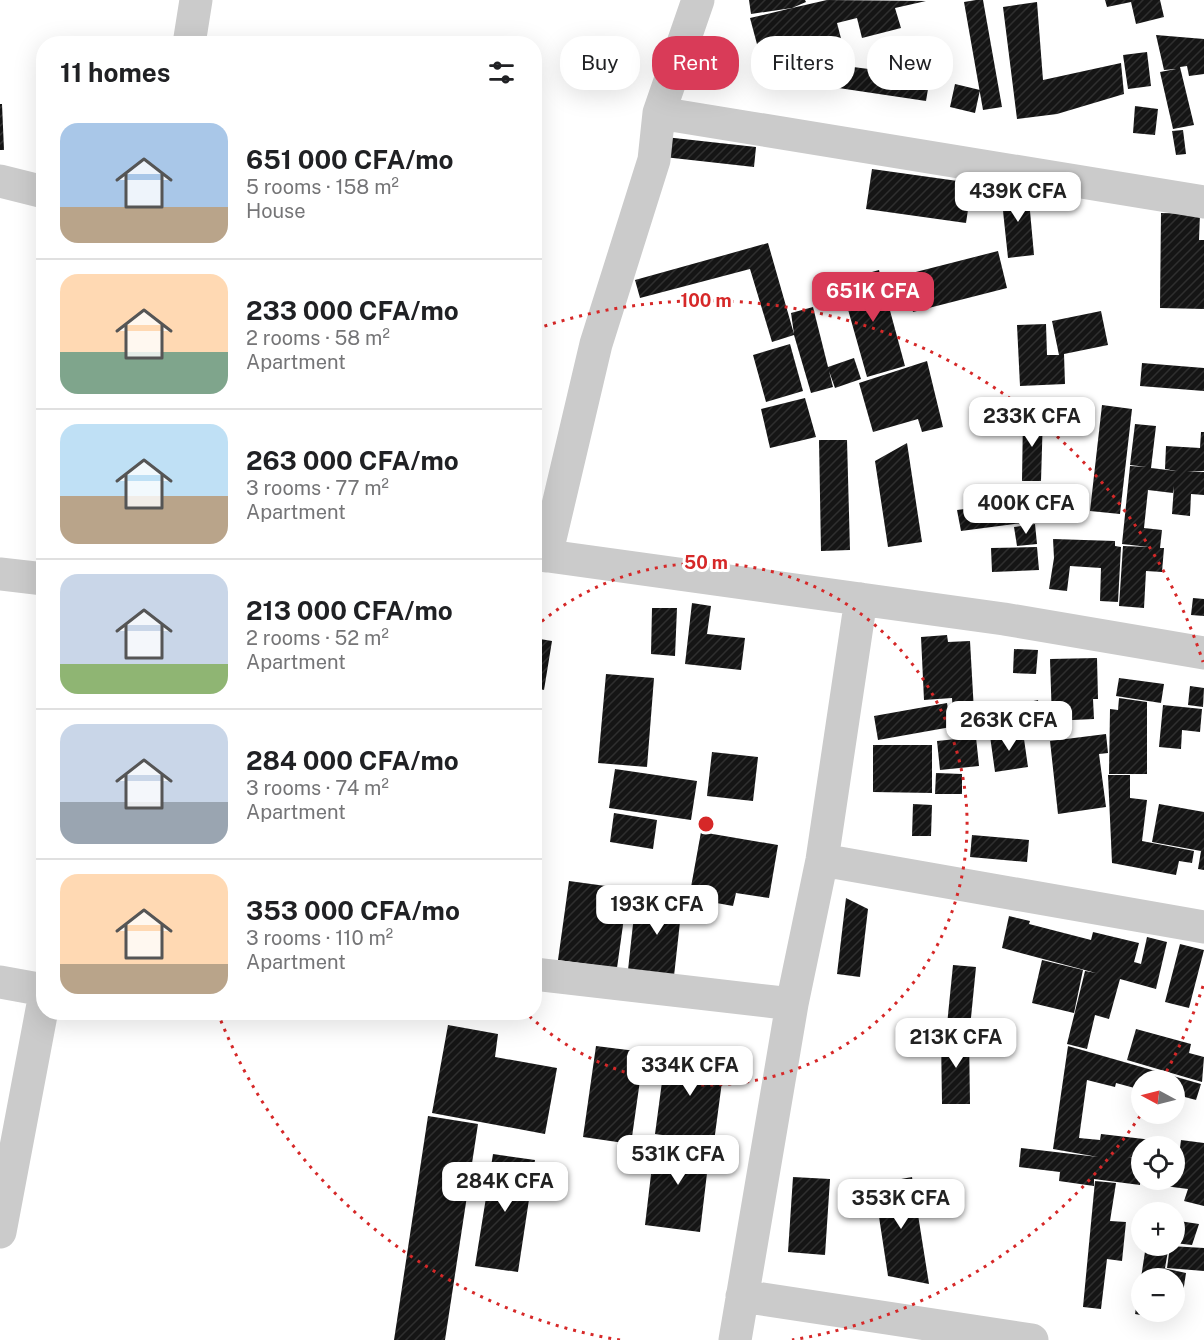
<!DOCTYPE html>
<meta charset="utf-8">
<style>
body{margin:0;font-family:"Public Sans",sans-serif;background:#f6f6f6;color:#202124;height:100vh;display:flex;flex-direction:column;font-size:22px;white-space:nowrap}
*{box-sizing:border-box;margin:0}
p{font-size:20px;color:#757577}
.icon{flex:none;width:33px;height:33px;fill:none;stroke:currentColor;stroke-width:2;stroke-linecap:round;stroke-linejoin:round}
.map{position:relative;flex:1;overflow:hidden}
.side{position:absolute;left:36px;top:36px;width:506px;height:984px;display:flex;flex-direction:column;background:#fff;border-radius:24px;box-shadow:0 6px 24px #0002}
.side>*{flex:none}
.top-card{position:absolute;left:560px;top:36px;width:554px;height:54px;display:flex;gap:12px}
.needle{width:39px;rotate:277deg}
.tools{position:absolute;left:1131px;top:1070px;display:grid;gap:12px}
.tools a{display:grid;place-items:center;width:54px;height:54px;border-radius:50%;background:#fff;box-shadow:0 6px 24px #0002;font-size:30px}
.price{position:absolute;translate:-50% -51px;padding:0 14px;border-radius:12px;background:#fff;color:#222;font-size:20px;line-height:39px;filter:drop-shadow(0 2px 3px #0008)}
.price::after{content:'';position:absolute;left:50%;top:36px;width:18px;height:14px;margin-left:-9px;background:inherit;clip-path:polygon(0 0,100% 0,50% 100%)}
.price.on{background:#d93b58;color:#fff}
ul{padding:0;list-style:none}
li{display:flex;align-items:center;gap:18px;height:150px;padding:0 24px}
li+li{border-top:2px solid #e0e0e0}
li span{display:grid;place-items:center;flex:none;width:168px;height:120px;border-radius:18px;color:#555}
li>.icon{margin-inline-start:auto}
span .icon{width:72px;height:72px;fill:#fffc;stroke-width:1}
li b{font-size:26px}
h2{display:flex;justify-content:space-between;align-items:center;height:72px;padding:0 24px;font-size:26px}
.tag{padding:0 21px;border-radius:24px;background:#fff;box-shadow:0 6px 24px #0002;font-size:21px;line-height:54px}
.tag.on{background:#d93b58;color:#fff}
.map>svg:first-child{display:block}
.building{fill:url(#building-hatch)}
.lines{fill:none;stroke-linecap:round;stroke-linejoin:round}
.minor{stroke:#cbcbcb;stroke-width:33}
.ring{fill:none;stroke:#d62828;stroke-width:3;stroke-dasharray:3 6}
.centre{fill:#d62828;stroke:#fff;stroke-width:3}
.ring-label{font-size:18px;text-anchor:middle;font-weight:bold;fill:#d62828;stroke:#fff;stroke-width:6;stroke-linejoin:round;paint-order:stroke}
</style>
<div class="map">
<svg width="1204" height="1340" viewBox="0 0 1204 1340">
<defs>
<pattern id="building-hatch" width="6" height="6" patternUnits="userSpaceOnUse" patternTransform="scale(1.5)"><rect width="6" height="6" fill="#151515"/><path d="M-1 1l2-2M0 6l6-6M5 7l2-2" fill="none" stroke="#2f2f2f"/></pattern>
</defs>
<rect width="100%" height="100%" fill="#fff"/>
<path class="building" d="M749,0h56l1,2 -14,6 35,-8 99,1 -31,7 6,20 -39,10 -5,-20 -20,5 7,27 -41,3 4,18 -22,6 -5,-19 -18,5 -12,-45 42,-10 -41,6z
M976,0h7l19,107 -19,3 -19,-108z
M1105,0h55l4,17 -28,7 -5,-22 -24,5z
M1037,2l6,78 78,-17 3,31 -67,20 -40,5 -14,-112z
M1156,35l48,4v35l-15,2 -2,-10 -7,1 14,58 -21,4 -13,-57 16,-3 -12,1z
M1147,52l4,34 -23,3 -5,-34z
M807,61l123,16 -4,24 -121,-18z
M955,84l25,6 -5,23 -25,-6z
M0,104h2l2,46h-4z
M1135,106l23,3 -3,26 -22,-2z
M1183,130l3,24 -10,1 -4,-24z
M665,137l91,10 -2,20 -99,-11z
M872,169l100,14 -6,40 -100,-14z
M1028,189l6,66 -26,3 -7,-66z
M1161,213l39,1 -1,26h5v69l-44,-1z
M768,243l26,91 -3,-21 22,-6 15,60 26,-9 7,21 -26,9 -6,-17 4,16 -22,6 -17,-58 -22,7 -22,-73 -110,29 -5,-18z
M998,251l9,37 -94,24 -9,-37z
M879,270l26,96 -38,11 -27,-96z
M1101,311l7,34 -44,9 1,30 -45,2 -3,-61 29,-1 1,31h12l-7,-34z
M790,344l13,47 -37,11 -13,-47z
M927,361l16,66 -21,5 -4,-13 -45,13 -14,-49z
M1142,363l62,5v23l-64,-5z
M805,398l11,39 -46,11 -9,-39z
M1102,405l30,4 -12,105 -30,-3z
M1023,415h20l-2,66h-19z
M1135,424l21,2 -5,42 25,3 -11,-2 1,-23 34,2 1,-16h3v39h-17l17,1v23l-13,-1 -1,22 -18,-2 2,-28 -1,7 -25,-3 -4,38 18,2 -2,18h4l-2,24 -16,-1 -2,37 -25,-2 4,-60 26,1 -27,-3 8,-78 16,1 -16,-2z
M819,440h28l3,110 -29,1z
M907,443l15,99 -34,5 -13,-86z
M1043,484l-3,12 -32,4 -2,-11z
M1039,499l-2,22 -76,10 -4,-21z
M1035,524l2,20 -20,2 -3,-19z
M1053,539l62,2v5l6,1 -3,55 -18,-1 1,-33 -31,-2 -3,25 -18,-2 5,-31z
M1037,547l2,23 -47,2 -1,-24z
M1193,598l11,1v17l-13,-1z
M692,603l19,3 -4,28 38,4 -4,32 -56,-6z
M652,608h25l-2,48 -24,-2z
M947,635l1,7 22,-1 5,88 -21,2 -2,-33 -28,2 -3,-63z
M534,638l18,3 -8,49 -10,-2z
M1014,649l24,1 -2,24 -23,-1z
M1097,658l1,41h-5l1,20 -42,2 -2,-62z
M606,674l48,4 -7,89 -49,-4z
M1119,678l45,6 -3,19 -45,-7z
M1190,686l14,2 -1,19 -15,-2z
M1119,698l28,4v72h-38l1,-65 8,1z
M1038,700l4,25 -21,4 -5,-24z
M947,703l4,24 -73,13 -4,-24z
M1163,705l39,4 -2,23 -18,-2 -1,19 -22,-2z
M1023,732l5,35 -33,5 -5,-36z
M1106,734l2,19 -9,1 7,53 -48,7 -8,-73z
M976,737l3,29 -39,4 -3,-29z
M873,745h59v48l-59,-1z
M712,752l46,5 -5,44 -46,-5z
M615,769l82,12 -6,39 -82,-12z
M936,773l26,1v20h-27z
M1108,775h22v23l17,2 -5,41 52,10 -2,12 -13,-2 -3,14 -64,-12z
M913,804l19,1 -1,31h-19z
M1159,804l45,8v58l-6,-1 3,-18 -49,-9z
M614,813l43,7 -4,29 -43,-7z
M701,832l77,13 -9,53 -33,-5 -3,13 -44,-8z
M972,835l57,5 -2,22 -57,-5z
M569,881l59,8 -11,79 -59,-8z
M663,893l20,2 -9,81 -46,-6 6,-55z
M846,898l22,11 -8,68 -23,-3z
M1009,916l21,5 -1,3 62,16 2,-8 46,11 -5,19 7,2 6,-27 20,5 -11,47 -36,-10 -11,40 -14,-4 -8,34 -20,-5 18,-73 11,2 -94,-25z
M1180,944l24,6 -15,58 -24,-6z
M1042,960l41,10 -9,43 -42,-10z
M953,965l23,2 -6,61 -23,-3z
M448,1025l50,9 -3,23 62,11 -12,66 -113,-21z
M1136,1029l55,15 -2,9 15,4 -2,25 -75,-22z
M969,1034l1,70h-28l-1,-69z
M596,1046l48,6 -13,92 -48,-7z
M1068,1046l133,38 -5,16 -15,-4 -2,5 -5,-2v-19h-32v10l-26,-7 -1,4 -28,-7 -8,58 21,2 1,-6 60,7v5h-19v12l-14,-1 14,2 -2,26 -46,-6v7l-35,-5 1,-9 -41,-5 2,-19 77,9 -45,-8z
M666,1052l59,7 -11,83 -59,-8z
M428,1116l50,8 -33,216h-51z
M1181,1140l23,3v63l-20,-5 4,-12 -47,-6 1,-4h32v-15h4z
M655,1141l55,7 -10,84 -55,-7z
M493,1154l42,6 -17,112 -43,-6z
M793,1177l37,2 -5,76 -37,-3z
M912,1177l17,107 -41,-8 -14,-92z
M1095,1181l21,2 -6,38 16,1 -4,39 -15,-2 -6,50 -18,-2z
M1179,1221l20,3 -7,21 -18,-2z
M1146,1245h23l-4,23h-2l23,5 -5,33 -7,-1v-27h-33z
M1170,1246l34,2v23l-37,-3z
M1140,1281l2,30h16l-1,7 -22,-4z"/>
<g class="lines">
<path class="minor" d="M189,44l7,-44
M659,113l545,89
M0,181l44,11
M534,554l470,65 200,34
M546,556l50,-212 58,-184 5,-47 39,-113
M0,574l44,5
M822,860l382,67
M534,974l258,30
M0,982l44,8
M0,1232l44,-233
M742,1296l290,44
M735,1340l57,-336 30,-144 39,-261"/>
</g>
<g class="ring">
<path d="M535 627A261 261 0 1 1 526 1013"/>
<path d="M1203 986A523 523 0 0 1 1163 1078M1140 1116A523 523 0 0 1 792 1340M620 1340A523 523 0 0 1 219 1016M536 329A523 523 0 0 1 1203 662"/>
</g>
<circle cx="706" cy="824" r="9" class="centre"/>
<g class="ring-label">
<text x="706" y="307">100 m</text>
<text x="706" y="569">50 m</text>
</g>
</svg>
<div class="tools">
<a><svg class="needle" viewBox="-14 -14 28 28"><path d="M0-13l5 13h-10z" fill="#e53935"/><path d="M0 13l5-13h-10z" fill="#757577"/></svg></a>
<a><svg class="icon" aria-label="locate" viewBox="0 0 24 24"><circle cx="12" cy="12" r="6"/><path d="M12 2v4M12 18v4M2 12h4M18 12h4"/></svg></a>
<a>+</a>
<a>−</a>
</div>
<b class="price" style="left:1018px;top:223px">439K CFA</b>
<b class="price on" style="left:873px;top:323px">651K CFA</b>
<b class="price" style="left:1032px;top:448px">233K CFA</b>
<b class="price" style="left:1026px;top:535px">400K CFA</b>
<b class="price" style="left:1009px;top:752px">263K CFA</b>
<b class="price" style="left:657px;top:936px">193K CFA</b>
<b class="price" style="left:956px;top:1069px">213K CFA</b>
<b class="price" style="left:690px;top:1097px">334K CFA</b>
<b class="price" style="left:678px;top:1186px">531K CFA</b>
<b class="price" style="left:505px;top:1213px">284K CFA</b>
<b class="price" style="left:901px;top:1230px">353K CFA</b>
<div class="top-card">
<a class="tag">Buy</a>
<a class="tag on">Rent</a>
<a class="tag">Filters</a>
<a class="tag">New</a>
</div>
<section class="side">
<h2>11 homes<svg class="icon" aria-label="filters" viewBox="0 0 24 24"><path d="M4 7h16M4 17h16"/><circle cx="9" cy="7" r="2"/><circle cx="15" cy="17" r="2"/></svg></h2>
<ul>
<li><span style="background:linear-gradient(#a9c7e8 70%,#b9a48a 0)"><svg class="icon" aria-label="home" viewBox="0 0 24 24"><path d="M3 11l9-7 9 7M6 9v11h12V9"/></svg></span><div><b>651 000 CFA/mo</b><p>5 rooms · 158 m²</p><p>House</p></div></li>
<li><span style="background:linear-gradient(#ffd9b3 65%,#7fa58c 0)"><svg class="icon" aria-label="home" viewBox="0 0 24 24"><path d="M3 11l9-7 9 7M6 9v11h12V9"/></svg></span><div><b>233 000 CFA/mo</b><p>2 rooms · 58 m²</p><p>Apartment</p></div></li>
<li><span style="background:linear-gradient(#bfe0f5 60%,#b9a48a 0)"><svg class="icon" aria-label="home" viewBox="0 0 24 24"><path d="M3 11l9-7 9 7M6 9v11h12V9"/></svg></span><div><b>263 000 CFA/mo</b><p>3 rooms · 77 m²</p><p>Apartment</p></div></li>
<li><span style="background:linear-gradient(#c9d6e8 75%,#8fb573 0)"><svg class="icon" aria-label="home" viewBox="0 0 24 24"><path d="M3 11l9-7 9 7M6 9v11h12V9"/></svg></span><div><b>213 000 CFA/mo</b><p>2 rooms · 52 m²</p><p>Apartment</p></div></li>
<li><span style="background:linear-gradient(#c9d6e8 65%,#9aa5b1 0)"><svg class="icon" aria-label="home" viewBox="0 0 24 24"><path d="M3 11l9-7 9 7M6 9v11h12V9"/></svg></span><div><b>284 000 CFA/mo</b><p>3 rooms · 74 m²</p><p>Apartment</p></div></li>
<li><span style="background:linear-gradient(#ffd9b3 75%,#b9a48a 0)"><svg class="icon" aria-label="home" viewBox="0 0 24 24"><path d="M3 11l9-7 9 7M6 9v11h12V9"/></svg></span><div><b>353 000 CFA/mo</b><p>3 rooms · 110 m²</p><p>Apartment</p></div></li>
</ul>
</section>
</div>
